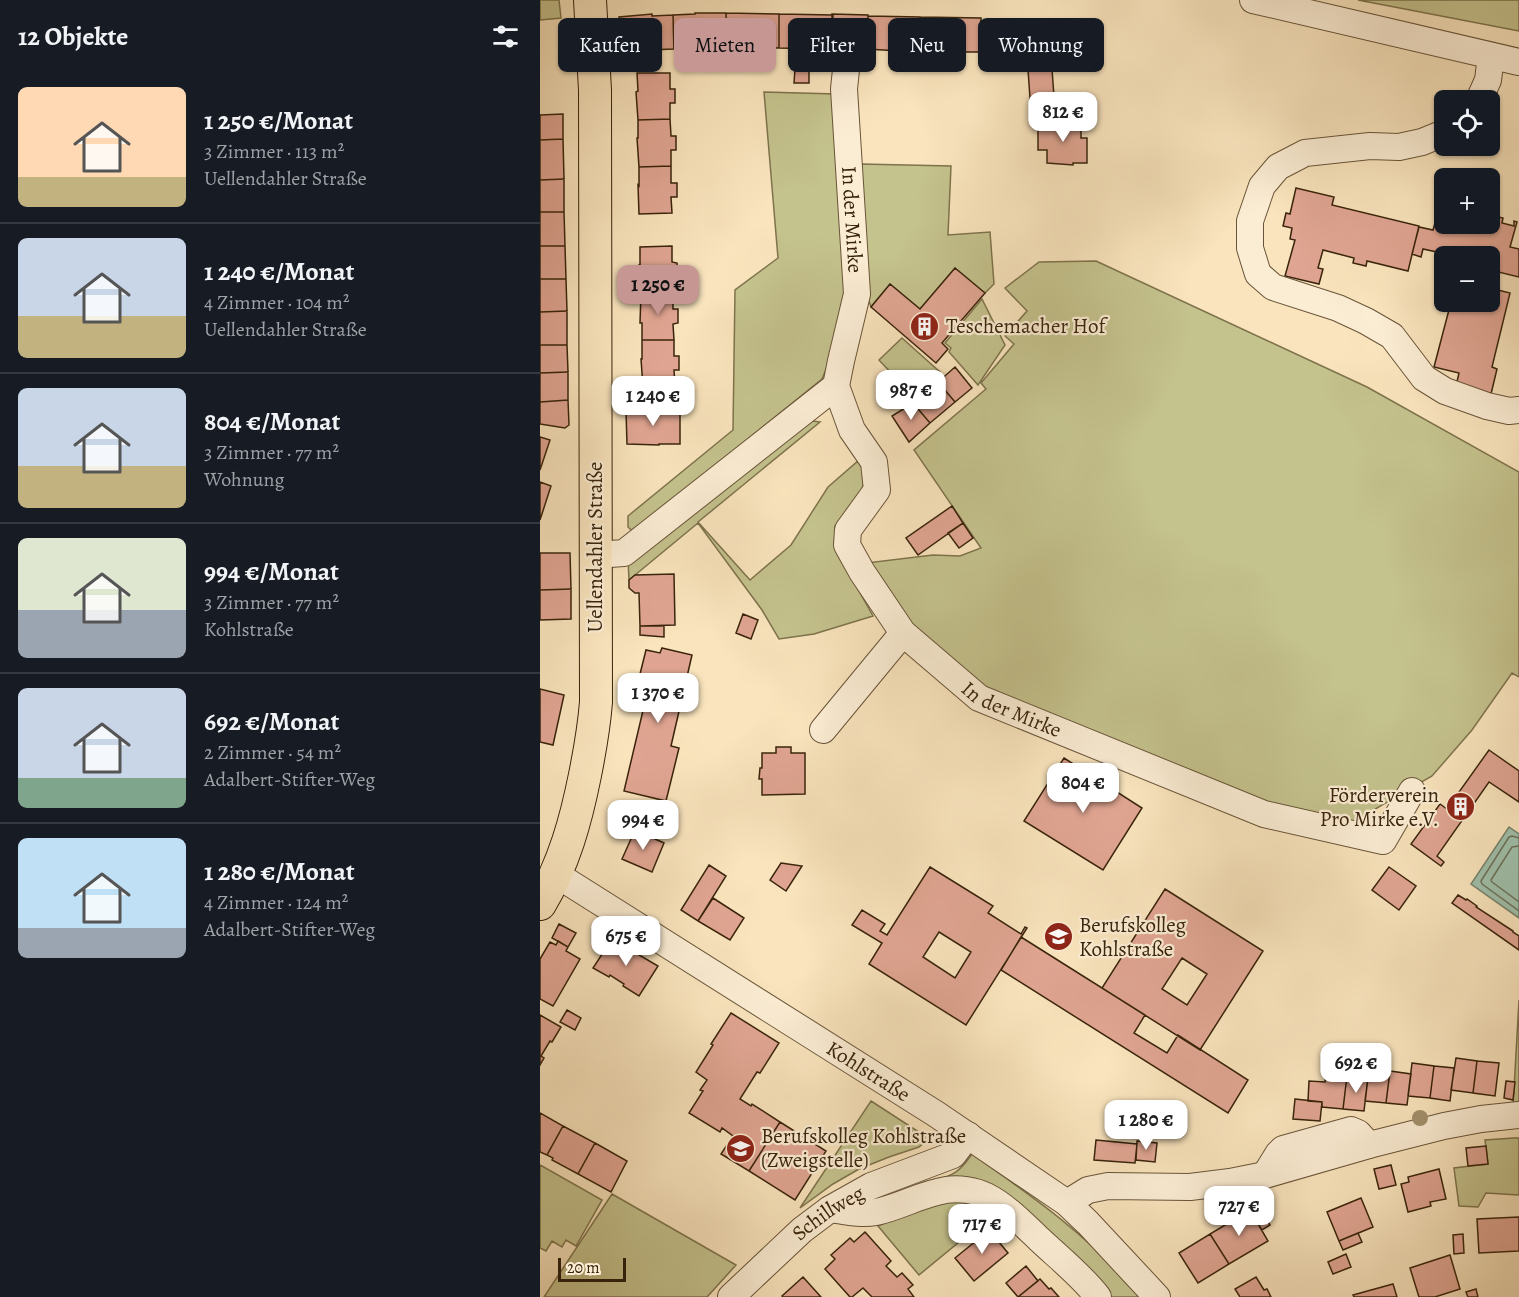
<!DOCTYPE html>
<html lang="de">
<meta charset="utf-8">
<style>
body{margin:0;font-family:Alegreya,serif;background:#242831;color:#f1f3f6;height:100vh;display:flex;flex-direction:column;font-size:22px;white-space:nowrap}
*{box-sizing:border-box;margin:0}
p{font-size:20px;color:#9ea1a6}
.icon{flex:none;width:33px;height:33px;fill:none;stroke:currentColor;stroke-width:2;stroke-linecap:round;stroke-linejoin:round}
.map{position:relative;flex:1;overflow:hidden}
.side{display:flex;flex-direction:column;background:#171b24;width:540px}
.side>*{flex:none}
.hud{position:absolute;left:18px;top:18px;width:570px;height:54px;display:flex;gap:12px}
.buttons{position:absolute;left:894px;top:90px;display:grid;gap:12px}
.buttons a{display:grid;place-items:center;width:66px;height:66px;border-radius:9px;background:#171b24;box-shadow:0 2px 4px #0004;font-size:30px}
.scale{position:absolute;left:18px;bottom:15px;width:68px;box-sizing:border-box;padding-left:6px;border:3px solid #39240b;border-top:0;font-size:16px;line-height:21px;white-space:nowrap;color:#39240b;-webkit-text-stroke:4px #fbedd4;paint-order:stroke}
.price{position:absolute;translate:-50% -51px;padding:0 14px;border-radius:12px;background:#fff;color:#222;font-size:20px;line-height:39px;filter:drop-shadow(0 2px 3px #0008)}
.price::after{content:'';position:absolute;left:50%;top:36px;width:18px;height:14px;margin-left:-9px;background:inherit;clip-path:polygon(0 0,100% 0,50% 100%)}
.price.active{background:#c59692;color:#111}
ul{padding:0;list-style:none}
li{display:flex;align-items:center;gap:18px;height:150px;padding:0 18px}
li+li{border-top:2px solid #363941}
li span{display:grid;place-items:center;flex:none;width:168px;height:120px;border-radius:9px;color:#555}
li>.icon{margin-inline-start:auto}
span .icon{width:72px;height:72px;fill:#fffc;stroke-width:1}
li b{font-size:26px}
h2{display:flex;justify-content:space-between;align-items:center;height:72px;padding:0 18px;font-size:26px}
.chip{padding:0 21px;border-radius:9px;background:#171b24;box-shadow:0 2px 4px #0004;font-size:21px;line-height:54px}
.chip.active{background:#c59692;color:#111}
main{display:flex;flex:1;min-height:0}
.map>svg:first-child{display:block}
.green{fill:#c4c28d;stroke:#7e734c;stroke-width:1.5}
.water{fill:#9fbfaa;stroke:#76816a;stroke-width:1.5}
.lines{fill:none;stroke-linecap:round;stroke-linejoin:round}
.shore{stroke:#6c725a;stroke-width:1.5}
.building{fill:#e0a592;stroke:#39240b;stroke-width:1.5;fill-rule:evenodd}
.minor-casing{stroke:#695438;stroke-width:28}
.major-casing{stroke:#39240b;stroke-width:34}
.minor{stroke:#fbedd4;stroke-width:26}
.major{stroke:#f9e4bd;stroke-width:32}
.tree{fill:#a3906d}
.labels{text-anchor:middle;stroke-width:4.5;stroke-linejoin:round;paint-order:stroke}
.street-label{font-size:21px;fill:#39240b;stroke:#fbedd4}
.poi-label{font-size:21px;fill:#39240b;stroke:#fbedd4;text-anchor:start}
</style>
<main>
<section class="side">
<h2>12 Objekte<svg class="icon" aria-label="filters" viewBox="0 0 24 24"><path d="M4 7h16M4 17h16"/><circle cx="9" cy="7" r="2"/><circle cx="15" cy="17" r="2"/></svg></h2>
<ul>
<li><span style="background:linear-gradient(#ffd9b3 75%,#c2b280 0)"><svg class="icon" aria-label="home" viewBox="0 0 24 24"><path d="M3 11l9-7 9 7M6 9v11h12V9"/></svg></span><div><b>1 250 €/Monat</b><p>3 Zimmer · 113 m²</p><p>Uellendahler Straße</p></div></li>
<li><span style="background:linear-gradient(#c9d6e8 65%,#c2b280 0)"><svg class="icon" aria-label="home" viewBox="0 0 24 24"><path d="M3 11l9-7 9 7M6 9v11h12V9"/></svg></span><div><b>1 240 €/Monat</b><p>4 Zimmer · 104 m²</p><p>Uellendahler Straße</p></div></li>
<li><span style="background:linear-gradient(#c9d6e8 65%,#c2b280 0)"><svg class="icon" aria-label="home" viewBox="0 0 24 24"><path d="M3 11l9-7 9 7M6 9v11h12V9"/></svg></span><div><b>804 €/Monat</b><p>3 Zimmer · 77 m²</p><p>Wohnung</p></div></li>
<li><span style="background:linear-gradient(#dfe7d0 60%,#9aa5b1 0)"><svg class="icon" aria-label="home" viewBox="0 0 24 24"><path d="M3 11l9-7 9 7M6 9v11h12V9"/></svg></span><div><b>994 €/Monat</b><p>3 Zimmer · 77 m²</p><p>Kohlstraße</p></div></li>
<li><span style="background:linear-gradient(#c9d6e8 75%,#7fa58c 0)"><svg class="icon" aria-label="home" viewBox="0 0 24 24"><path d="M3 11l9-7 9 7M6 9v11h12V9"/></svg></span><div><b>692 €/Monat</b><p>2 Zimmer · 54 m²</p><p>Adalbert-Stifter-Weg</p></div></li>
<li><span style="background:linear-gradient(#bfe0f5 75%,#9aa5b1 0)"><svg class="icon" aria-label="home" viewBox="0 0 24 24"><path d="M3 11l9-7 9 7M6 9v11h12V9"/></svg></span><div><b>1 280 €/Monat</b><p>4 Zimmer · 124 m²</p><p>Adalbert-Stifter-Weg</p></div></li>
</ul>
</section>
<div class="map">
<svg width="979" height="1297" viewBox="0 0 979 1297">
<rect width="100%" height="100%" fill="#f9e4bd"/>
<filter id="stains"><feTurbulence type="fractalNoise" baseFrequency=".00333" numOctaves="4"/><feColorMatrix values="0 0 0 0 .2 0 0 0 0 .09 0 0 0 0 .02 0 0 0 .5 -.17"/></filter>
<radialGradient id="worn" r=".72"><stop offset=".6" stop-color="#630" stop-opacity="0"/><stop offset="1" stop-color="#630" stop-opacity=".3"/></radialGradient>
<path class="green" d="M0,0h19l2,18 -21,2z
M818,0h161v31z
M224,92l72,2 14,180 -15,74 -13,31 -184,149 -7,2 -3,-3v-11l105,-86 2,-140 43,-32z
M321,164l90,2 -3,69 42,-3 4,52 -9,9 -30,-25 -35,41 -30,-25 -19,23 -2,-6z
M556,261l271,126 152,85v205l-7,-4 -40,57 -40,46 -84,49 -78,-17 -296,-123 -59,-53 -49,-69 67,-8 27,1 21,-8 -67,-98 72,-61 -5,-6 33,-39 -9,-8 22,-25 -22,-23 34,-26z
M442,299l23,46 -27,40 -29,-33 2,-4 -6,-5z
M362,338l38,34 -27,24 -34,-36z
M265,420l15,2 -122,100 52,58 41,-35 37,-58 30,-26 8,13 -6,23 -25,29v22l38,68 -59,18 -35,5 -17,-29 -64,-87 -69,57 -1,-21z
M979,1000v108l-6,-1z
M331,1101l54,35v6l-6,5 -30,10 -30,12 -26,15 -33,24z
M974,1138h5v57l-33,-2 -8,14 -19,-1 -5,-38 34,-4 -3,-24z
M432,1154c60,42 122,85 168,143h-30l-58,-61 -122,-53c23,-8 28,-9 42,-29z
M0,1165l62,35 -26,46 -10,-6 -4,7 -10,-6 -6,10 -6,-3z
M72,1194l124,71 -29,32h-163z
M418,1200l20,5 15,9 -74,61 -41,-49c26,-12 51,-21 80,-26z"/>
<path class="water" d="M969,827l10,7v84l-48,-34z"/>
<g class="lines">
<path class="shore" d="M979,838l-7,-2 -3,1 -28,44 1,3 37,27
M979,846l-7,1 -21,33 1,2 27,20"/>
</g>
<path class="building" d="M155,13h31l1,34 -53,2 -1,-34 22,-1z
M186,13l53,1v34l-52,-1z
M112,14v2l21,-1 1,34 -54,2 -1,-34z
M239,14l54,1 -1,34 -53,-1z
M292,14l36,1 -1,35h-35z
M328,16l52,1v33h-21v1l-32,-2z
M380,17l61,1 -1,34h-35v-1l-25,-1z
M519,20l3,48 -34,2 -4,-48z
M255,69h14v14h-15z
M512,69l3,41 -24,2 -3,-42z
M97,73h33v16h5v14h-5v16l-32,1 -2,-28 2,-1z
M23,114v25l-23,1v-25z
M130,119l1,17h5v14h-5v16l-32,1 -2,-29h1v-18z
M516,120l8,3h17v15h6v25h-14v2l-26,-2v-13h-9v-20h9v-7z
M23,139l1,40 -24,1v-40z
M131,166v17h6v14h-6l1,16 -33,1 -1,-29 1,1v-19z
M24,179v33h-24v-32z
M756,188l38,9 -2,8 87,21 -11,45 -41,-10 -1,5 -13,-3 1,-5 -31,-8 -5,18 5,1 -4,15 -34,-8 10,-36 -5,-1 2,-11 -9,-2 3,-13 4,1z
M901,202l3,1v21h46v-9l13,3 -1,5 12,3v-5l3,1 -7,25 9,2v28l-29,-7v-14h-35l-32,-7 -2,8 -9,-3 7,-27 14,3z
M0,212h24l1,34h-25z
M0,246h25l1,33h-26z
M132,246v16l5,1 1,14h-5v16h-32l-2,-28h1v-18z
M415,268l30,25 -43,50 6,6 -12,14 -65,-56 19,-23 30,25z
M0,279h26l1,32 -27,1z
M950,288l20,5 -18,74 5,2 -6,25 -35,-8 3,-13 -25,-6 17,-65h39z
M101,293h32v16h5v14l-5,1 1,16h-32v-17h-2z
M27,311v34h-27v-33z
M102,340h32v16h5v14h-5l1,16 -32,1 -2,-28h1z
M0,345h27l1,27 -28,1z
M415,367l17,21 -17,14 -17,-20z
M28,372v28l-28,2v-29z
M398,382l17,20 -25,21 -17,-20z
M28,400l1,25 -4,3 -25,-4v-22z
M373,403l17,20 -21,19 -17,-26z
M140,410v34h-21v1l-32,-1 -1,-33z
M0,437l10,3 -10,30z
M0,482l11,4 -11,34z
M412,506l11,17 -45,32 -12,-17z
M423,523l10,15 -14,10 -11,-15z
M0,553h30l1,36 -31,1z
M134,574l1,51 -35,1 -1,-33h-4l-6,-5v-8l6,-5z
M31,589v30l-31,1v-30z
M203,614l15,6 -7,19 -15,-6z
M100,626h24v11l-24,-2z
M122,648l30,7 -21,91 8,2 -13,53 -42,-10 26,-110 -11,-3 7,-28 14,3z
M0,689l24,6 -11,50 -13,-3z
M236,747h15v6h14v41l-43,1v-16h-3l1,-11h2v-15h14z
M949,750l30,21v31l-30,-20 -52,74 7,6 -3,4 -30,-22 29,-40 7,5z
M524,758l78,50 -39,62 -79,-49z
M95,830l29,13 -12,29 -30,-13z
M241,863l21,3 -16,25 -16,-11z
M169,865l17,11 -28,45 -17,-11z
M390,867l63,39 -5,7 33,21 4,-7 2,1 -61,97 -97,-61 13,-21 -30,-18 10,-15 23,14 -5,7 7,4zM399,932l32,20 -16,26 -32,-21z
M849,867l27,19 -17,24 -27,-20z
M625,889l98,62 -63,99 -98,-62zM642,958l25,16 -20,31 -25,-16z
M918,895l8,5 1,-1 10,7 -1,1 37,24v1l6,4v14l-67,-47z
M173,898l31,20 -14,22 -32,-19z
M19,924l17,9 -8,14 -16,-9z
M481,937l124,78 -11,18 33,20 11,-18 70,45 -20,33 -227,-143z
M72,939l46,27 -19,30 -16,-10 1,-2 -14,-9 -1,2 -16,-9z
M18,941l10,6 -2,4 14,8 -27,47 -13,-7v-40l10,-17 6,3z
M27,1010l14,8 -6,12 -15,-8z
M191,1013l48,30 -19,30 -3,-1 -17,27 11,7 1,-2 28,18 -31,49 -28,-17 12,-18 -11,-8 -2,4 -31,-19 14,-22 -3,-1 7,-10 -11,-8 17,-27 -2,-1z
M0,1015l21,12 -9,15 -2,-1 -9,15 3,2 -4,7z
M916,1058l21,3 -4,32 -22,-3z
M937,1061l22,2 -4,33 -22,-3z
M872,1063l22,3 -4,32 -22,-2z
M894,1066l20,2 -4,33 -20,-3z
M829,1069l21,2 -4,32 -21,-2z
M850,1071l21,3 -4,31 -21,-2z
M786,1074l21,2 -4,33 -21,-2v-5l-14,-1 1,-20 16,1z
M807,1076l21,2 -4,33 -21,-2z
M966,1081l9,1 -2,18 -9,-2z
M755,1099l27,3 -2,19 -27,-2z
M0,1113l23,13 -16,29 -7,-3z
M240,1122l46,29 -31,49 -46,-29z
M23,1126l32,17 -17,31 -26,-14 1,-2 -6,-3z
M556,1140l41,4 -2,19 -41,-3z
M597,1141l20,2 -2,19 -19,-2z
M55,1143l32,18 -16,31 -33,-18z
M946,1146l2,18 -20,2 -2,-18z
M851,1165l5,20 -17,4 -5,-20z
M899,1169l7,30 -16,3 1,4 -23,6 -7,-28 8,-2 -1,-5z
M821,1198l12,29 -34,14 -12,-29z
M715,1200l15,25 -8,5 -16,-25z
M710,1210l18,31 -39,23 -19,-30z
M979,1217v34l-40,2 -2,-34z
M446,1228l2,3 1,-1 19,23 -34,28 -19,-23 27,-22 -3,-3z
M325,1232l26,29 -5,5 11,11 5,-4 11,12 -5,4 6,8h-42l-9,-9 -11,9h-2l-25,-28 10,-10 -4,-4 19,-17 4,4z
M818,1233l4,9 -19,8 -4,-9z
M670,1234l19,30 -31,19 -19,-30z
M923,1234l1,19 -10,1 -1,-19z
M806,1254l5,13 -18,7 -5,-12z
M910,1255l10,34 -25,8h-16l-9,-29z
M486,1266l12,15 -20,16 -12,-14z
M263,1277l18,20h-38l-1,-1z
M716,1277l8,13 3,-1 4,8h-31l-5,-8z
M500,1279l9,10 2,-1 8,9h-41z
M853,1284l4,13h-43l-1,-2z
M936,1289l2,8h-10l-2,-5z"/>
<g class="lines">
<defs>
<g id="minor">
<path d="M713,0l266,62"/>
<path id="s1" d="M308,50l-4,39 13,205 -16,67 -5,25 16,44 22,32 3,28 -29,40 -1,15 15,27 41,61 76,65 285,116 119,27 29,-50"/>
<path d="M939,100l9,-20 3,-24"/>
<path d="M904,133l-22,9 -23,5 -29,-1 -65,7 -27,14 -16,19 -12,35v27l8,26 15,13 65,21 28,13 26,15 32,42 21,13 42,15 22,5 10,-1"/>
<path d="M55,555l29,-2 212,-167"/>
<path d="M283,730l80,-97"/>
<path id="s2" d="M17,875l379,239 131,89 21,20 69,74"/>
<path d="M725,1175l13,-21 5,-5 68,-19 7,3 11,12"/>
<path d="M527,1203l21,-13 20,-4 82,1 40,-5 35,-7 104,-30 75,-19 37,-7 38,-4"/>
<path d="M290,1209c15,2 31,6 46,3 24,-5 45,-18 70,-22 12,-2 29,0 40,6 20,10 37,28 53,43 19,18 44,38 59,58"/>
<path id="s3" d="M191,1297l71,-67 28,-21 41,-23 82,-31 15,-20"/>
</g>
<path id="major" d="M0,904c24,-40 36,-84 45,-129 5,-25 9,-48 11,-73l-1,-612 -5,-90"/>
</defs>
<use href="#minor" class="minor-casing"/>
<use href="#major" class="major-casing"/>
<use href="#minor" class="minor"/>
<use href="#major" class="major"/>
</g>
<circle class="tree" cx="880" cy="1118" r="8"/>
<defs>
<symbol id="building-disc" viewBox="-11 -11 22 22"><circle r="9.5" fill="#8f2418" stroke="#fbedd4"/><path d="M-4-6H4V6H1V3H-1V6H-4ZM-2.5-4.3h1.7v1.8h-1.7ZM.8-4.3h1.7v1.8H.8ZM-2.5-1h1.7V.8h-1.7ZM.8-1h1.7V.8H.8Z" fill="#fff"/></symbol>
<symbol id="school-disc" viewBox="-11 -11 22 22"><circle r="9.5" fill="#8f2418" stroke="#fbedd4"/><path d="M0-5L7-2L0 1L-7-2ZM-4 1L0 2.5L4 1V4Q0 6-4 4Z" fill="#fff"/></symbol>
</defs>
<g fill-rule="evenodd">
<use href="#building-disc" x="368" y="310" width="33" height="33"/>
<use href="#building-disc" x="904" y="790" width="33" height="33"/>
<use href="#school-disc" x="502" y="920" width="33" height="33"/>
<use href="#school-disc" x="184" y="1132" width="33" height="33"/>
</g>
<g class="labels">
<g class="street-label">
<text dy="7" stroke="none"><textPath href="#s1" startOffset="170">In der Mirke</textPath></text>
<text transform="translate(55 547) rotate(-90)" y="7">Uellendahler Straße</text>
<text dy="7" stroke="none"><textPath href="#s1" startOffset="756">In der Mirke</textPath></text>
<text dy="7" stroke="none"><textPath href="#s2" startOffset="368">Kohlstraße</textPath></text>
<text dy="7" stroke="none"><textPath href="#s3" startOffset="129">Schillweg</textPath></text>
</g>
<g class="poi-label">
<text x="406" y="333">Teschemacher Hof</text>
<text x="899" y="802" text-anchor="end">Förderverein<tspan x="899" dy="24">Pro Mirke e.V.</tspan></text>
<text x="539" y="932">Berufskolleg<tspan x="539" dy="24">Kohlstraße</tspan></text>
<text x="221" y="1143">Berufskolleg Kohlstraße<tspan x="221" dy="24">(Zweigstelle)</tspan></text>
</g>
</g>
<rect width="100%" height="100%" filter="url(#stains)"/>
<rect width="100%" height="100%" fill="url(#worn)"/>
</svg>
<div class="buttons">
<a><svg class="icon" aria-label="locate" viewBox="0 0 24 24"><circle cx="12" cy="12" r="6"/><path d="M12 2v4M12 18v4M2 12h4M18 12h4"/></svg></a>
<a>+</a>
<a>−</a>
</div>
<div class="scale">20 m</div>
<b class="price" style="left:523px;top:143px">812 €</b>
<b class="price active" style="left:118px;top:316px">1 250 €</b>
<b class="price" style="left:371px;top:421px">987 €</b>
<b class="price" style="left:113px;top:427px">1 240 €</b>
<b class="price" style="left:118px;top:724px">1 370 €</b>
<b class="price" style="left:543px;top:814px">804 €</b>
<b class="price" style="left:103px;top:851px">994 €</b>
<b class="price" style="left:86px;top:967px">675 €</b>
<b class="price" style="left:816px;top:1094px">692 €</b>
<b class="price" style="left:606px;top:1151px">1 280 €</b>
<b class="price" style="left:699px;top:1237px">727 €</b>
<b class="price" style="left:442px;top:1255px">717 €</b>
<div class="hud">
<a class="chip">Kaufen</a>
<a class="chip active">Mieten</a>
<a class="chip">Filter</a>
<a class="chip">Neu</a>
<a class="chip">Wohnung</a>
</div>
</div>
</main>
